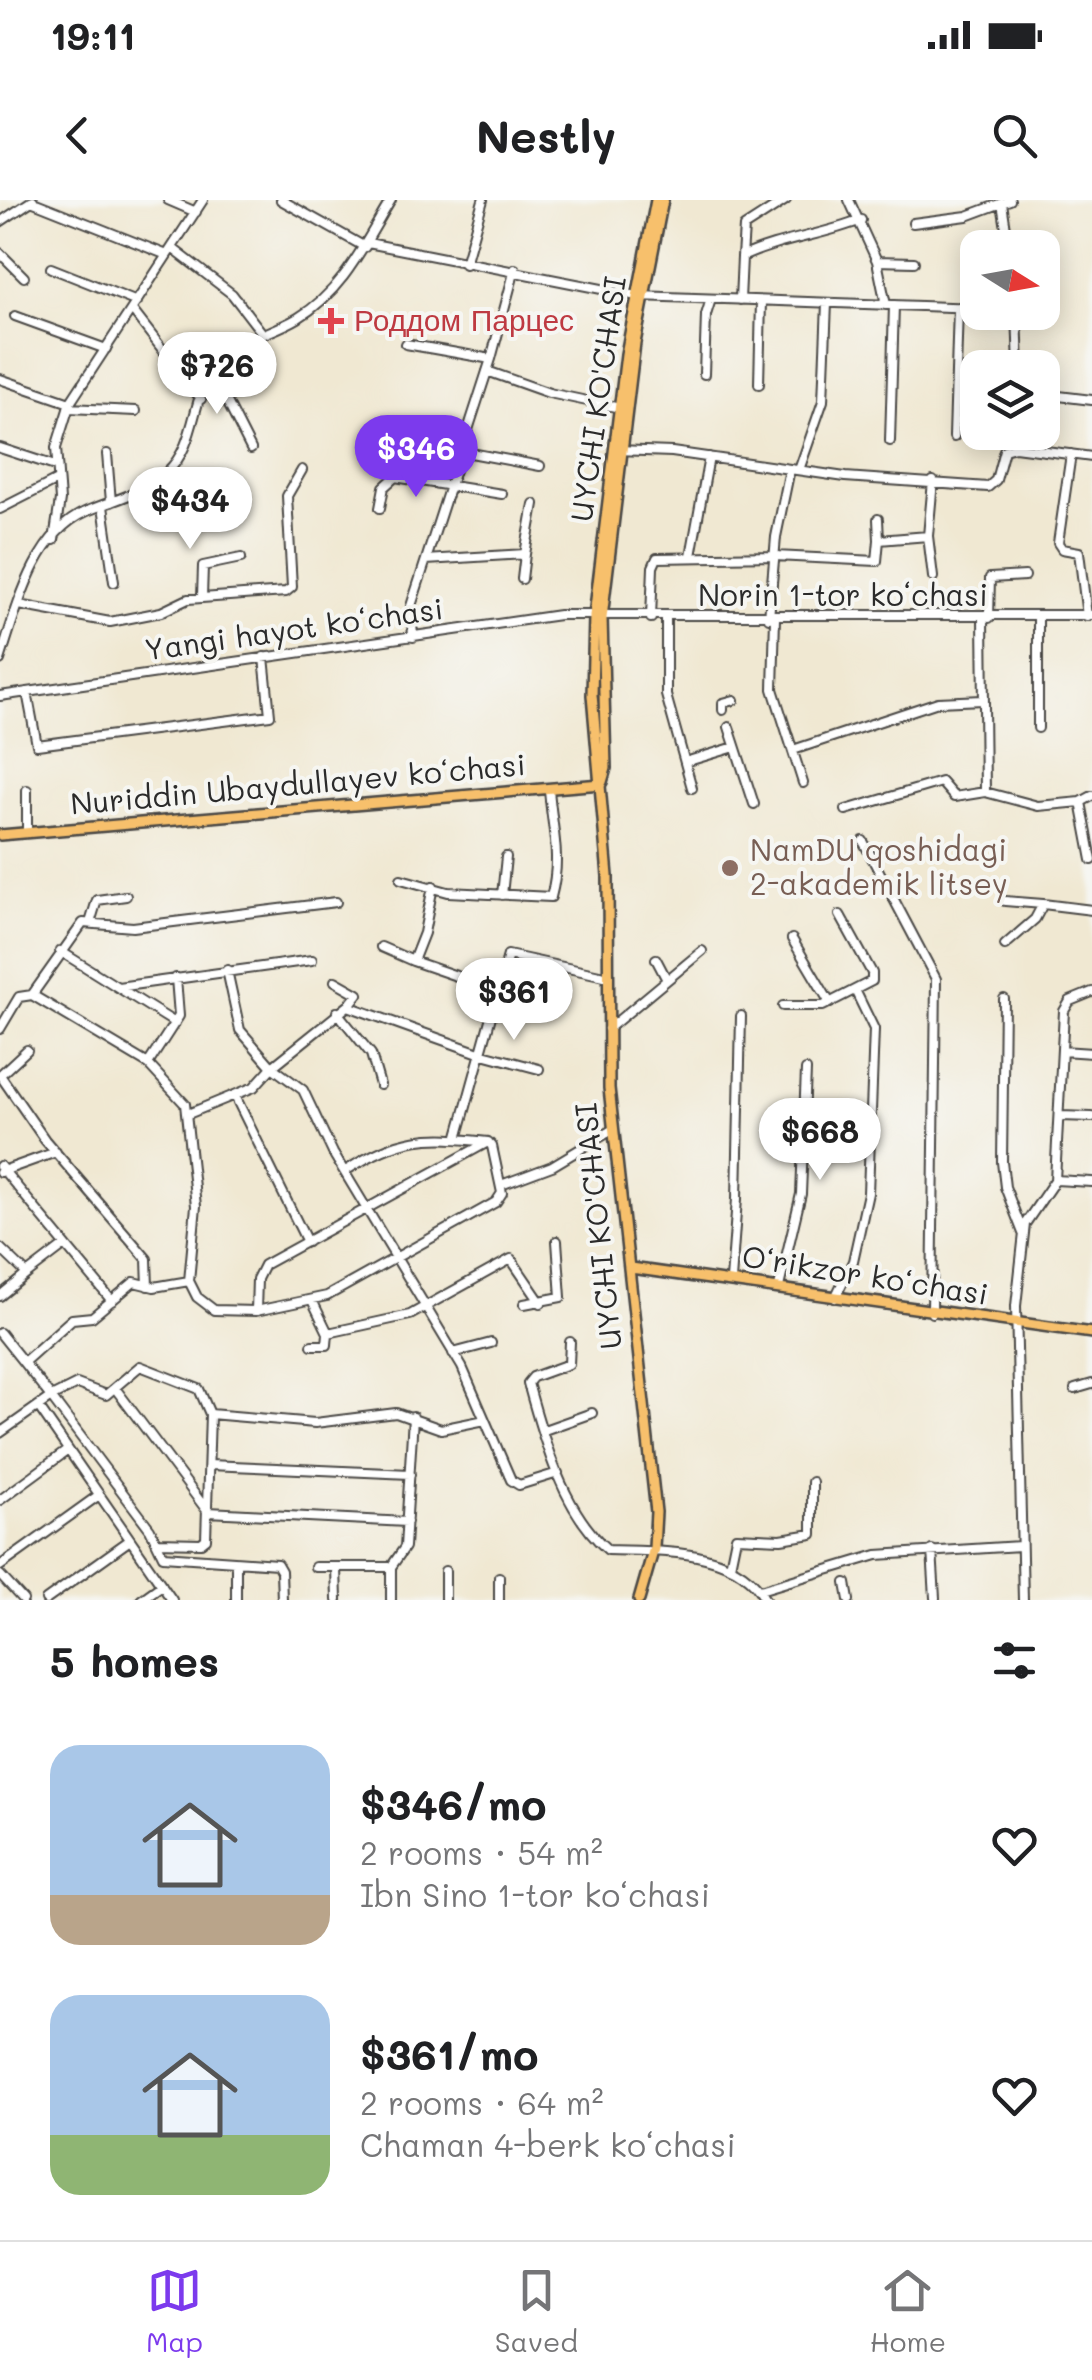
<!DOCTYPE html>
<meta charset="utf-8">
<style>
body{margin:0;font-family:Mali,sans-serif;background:#f6f6f6;color:#202124;height:100vh;display:flex;flex-direction:column;font-size:38px;white-space:nowrap}
*{box-sizing:border-box;margin:0}
p{font-size:32px;color:#757577}
.icon{flex:none;width:55px;height:55px;fill:none;stroke:currentColor;stroke-width:2;stroke-linecap:round;stroke-linejoin:round}
.map{position:relative;height:1400px;overflow:hidden}
.panel{display:flex;flex-direction:column;background:#fff;flex:1}
.panel>*{flex:none}
.needle{width:65px;rotate:101deg}
.tools{position:absolute;left:960px;top:30px;display:grid;gap:20px}
.tools a{display:grid;place-items:center;width:100px;height:100px;border-radius:20px;background:#fff;box-shadow:0 5px 25px #0003;font-size:50px}
.price{position:absolute;translate:-50% -85px;padding:0 22px;border-radius:35px;background:#fff;color:#222;font-size:32px;line-height:65px;filter:drop-shadow(0 2px 5px #0008)}
.price::after{content:'';position:absolute;left:50%;top:60px;width:30px;height:22px;margin-left:-15px;background:inherit;clip-path:polygon(0 0,100% 0,50% 100%)}
.price.current{background:#7c3aed;color:#fff}
ul{padding:0;list-style:none}
li{display:flex;align-items:center;gap:30px;height:250px;padding:0 50px}
li span{display:grid;place-items:center;flex:none;width:280px;height:200px;border-radius:30px;color:#555}
li>.icon{margin-inline-start:auto}
span .icon{width:120px;height:120px;fill:#fffc;stroke-width:1}
li b{font-size:42px}
h2{display:flex;justify-content:space-between;align-items:center;height:120px;padding:0 50px;font-size:42px}
.status{display:flex;justify-content:space-between;align-items:center;height:70px;padding:0 50px;background:#fff;direction:ltr}
.status svg{height:28px;fill:currentColor}
header{display:flex;justify-content:space-between;align-items:center;height:130px;padding:0 50px;background:#fff;font-size:45px;font-weight:800}
.dock{display:flex;justify-content:space-around;align-items:center;height:140px;border-top:2px solid #e0e0e0;background:#fff;font-size:28px;color:#757577}
.dock a{display:grid;justify-items:center;gap:5px}
.dock .current{color:#7c3aed}
.map>svg:first-child{display:block}
.lines{fill:none;stroke-linecap:round;stroke-linejoin:round}
.minor-casing{stroke:#494744;stroke-width:12}
.major-casing{stroke:#494744;stroke-width:14}
.minor{stroke:#fff;stroke-width:8}
.major{stroke:#f7c06c;stroke-width:9}
.health-dot{fill:#e0444e;stroke:#f6f6f2;stroke-width:4}
.education-dot{fill:#8d6e63;stroke:#f6f6f2;stroke-width:4}
.labels{text-anchor:middle;stroke-width:8;stroke-linejoin:round;paint-order:stroke}
.health-label{font-size:30px;fill:#be3a42;stroke:#f6f6f2;text-anchor:start}
.street-label{font-size:30px;fill:#2b2b2b;stroke:#f6f6f2}
.education-label{font-size:30px;fill:#785e54;stroke:#f6f6f2;text-anchor:start}
</style>
<div class="status"><b>19:11</b><svg viewBox="0 0 49 12"><path d="M0 12V9h3v3zM5 12V6h3v6zM10 12V3h3v9zM15 12V0h3v12zM26 1h20v11H26zM47 4h2v5h-2z"/></svg></div>
<header><svg class="icon" aria-label="back" viewBox="0 0 24 24"><path d="M15 5l-7 7 7 7"/></svg>Nestly<svg class="icon" aria-label="search" viewBox="0 0 24 24"><circle cx="10" cy="10" r="6"/><path d="M15 15l6 6"/></svg></header>
<div class="map">
<svg width="1092" height="1400" viewBox="0 0 1092 1400">
<rect width="100%" height="100%" fill="#f6f6f2"/>
<filter id="ink" filterUnits="userSpaceOnUse"><feTurbulence type="fractalNoise" baseFrequency=".01" numOctaves="2"/><feDisplacementMap in="SourceGraphic" scale="20" xChannelSelector="R" yChannelSelector="G"/><feConvolveMatrix kernelMatrix="1 2 1 2 8 2 1 2 1" color-interpolation-filters="sRGB"/></filter>
<filter id="wash" filterUnits="userSpaceOnUse"><feTurbulence type="fractalNoise" baseFrequency=".0048" numOctaves="4" result="noise"/><feDisplacementMap in="SourceGraphic" scale="40" xChannelSelector="R" yChannelSelector="G"/><feGaussianBlur stdDeviation="2.25" result="paint"/><feColorMatrix in="noise" values="0 0 0 0 0 0 0 0 0 0 0 0 0 0 0 0 0 1.4 0 .05"/><feComposite in="paint" operator="in"/></filter>
<g filter="url(#wash)">
<rect width="100%" height="100%" fill="#f0e8d2"/>
</g>
<g filter="url(#ink)">
<g class="lines">
<defs>
<path id="minor" d="M168,0l28,12
M281,0l84,47
M849,0l28,61 9,44
M31,1l136,54
M1002,3l7,45
M0,22l33,-22
M913,23l54,-7 43,-16
M368,43l269,53 341,12
M172,48l60,46 30,39
M0,53l24,24
M742,57l2,-30 42,-27
M877,61l37,1
M977,61h1
M465,64l18,-64
M51,68l86,34
M740,100l2,-43c38,-18 79,-21 119,-37
M132,110l69,89
M1017,112l2,56
M15,116l91,33
M406,144l85,15
M211,170l40,79
M487,171l62,22 76,16
M704,174l2,-59 5,-16
M0,179l70,24
M759,184l2,-83
M1042,194l50,6
M68,208l68,3
M954,237l4,-130
M890,241l4,-136
M1015,247l77,10
M0,248l55,18
M617,250l55,2 173,25 143,10 8,-7 8,-30 11,-3
M460,251l80,15
M107,254l4,48
M1071,254l-13,89 4,6 17,3 8,64
M799,270l24,-69 4,-98
M103,306l11,76
M380,308l4,-21 11,-10 107,17
M0,309l57,-29
M878,319l1,21
M928,336l5,41
M54,340l6,-40 -4,-52 14,-45 133,-203
M691,356l18,-99
M426,360l99,-6 9,-50
M522,379l3,-25
M202,397l1,-31 38,-8
M19,405l91,17 51,-10 27,-13 98,-7 6,-5 -5,-91 15,-26
M651,418l2,-51 4,-9 118,-2 102,5 2,-21 49,-4 5,-55
M666,418v77l26,93
M769,418l7,-81 14,-68
M775,418l-2,71 30,94
M983,418l2,174
M989,418l1,-40 35,-2
M413,437l-2,-31 80,-247 24,-90
M0,460c16,-48 33,-125 85,-148 27,-12 61,-19 82,-40 30,-28 24,-73 46,-104 20,-28 57,-33 85,-50 46,-28 66,-74 93,-118
M27,492l10,53 233,-30 -6,-58
M0,496l559,-81h533
M723,510v-7l11,-3
M729,527l25,77
M1038,528v-111
M793,550l145,-48 45,-2
M685,562l50,-15
M27,590v43
M1092,596l-11,6 11,58
M846,610l95,-28 13,15 31,-5 53,14 43,-4
M863,641l73,138 -4,334
M401,679l47,13 103,5c11,-41 1,-67 -2,-108
M433,686l-9,47 -11,28 84,29
M502,695l4,-38
M1005,701l38,3
M90,723l7,-23 29,-4
M792,739l38,64
M1005,745l30,-26 8,-15 49,6
M381,747l32,14
M60,751l115,72
M656,759l11,21
M227,770l13,60 32,37 31,23 30,63 129,214 49,113 8,5 39,-12
M335,781l23,13 -8,10
M118,787l194,-27
M32,795l51,-72 50,4 203,-25
M495,797l49,12
M1004,799l-2,163 3,25 18,46
M783,806h40l49,-25v-8l-32,-58
M337,812l34,42 9,31
M0,829l19,-32 13,-2 116,69 37,40 11,102 -7,75 8,16 17,13 42,1 71,-15 169,-94 6,-9 -10,-47 -4,-4 -224,123 -7,14 -1,32
M608,829l94,-78
M1062,851l30,2
M148,864l31,-48 -3,-38
M0,875l45,65 102,119 1,27
M0,875l27,-25
M236,898l71,144
M188,914l66,-27 18,-20 76,-61 131,47 60,16
M1060,916l32,1
M457,939l51,-184 101,22
M0,966l112,135
M347,970c52,-34 81,-35 141,-28
M0,972l56,-20
M1055,980l37,2
M501,985l51,-19 60,-36
M0,1048l27,26 -27,22
M27,1074l38,-29
M731,1080l6,-81 4,-183
M779,1087l22,-93 5,-124
M835,1098l18,-37 15,-68 6,-164 -19,-39
M312,1100l16,33 82,-18 101,-56 30,44
M524,1104l37,-7 -4,-56
M0,1133l51,64 -51,36
M570,1142l-1,22 -36,13 -5,6c15,55 35,129 80,167 51,2 131,-3 157,50
M312,1145h15l1,-12
M453,1153l38,-10
M25,1161l47,-42 20,-2 42,-35 20,5 35,-6
M115,1188l93,124 199,10
M1075,1189l17,-5
M38,1206l134,194
M544,1230l48,-17
M209,1265l201,9
M0,1300l68,-50
M157,1342l44,1 5,-4 4,-125
M932,1350l3,48
M236,1362v38
M0,1366l99,-71
M730,1366l6,-29 45,2 31,-5v-52
M315,1367h21
M445,1371v29
M0,1375l23,25
M846,1383l3,17
M760,1390l117,-35 143,-9
M46,1400l84,-60
M141,1400l21,-15
M282,1400l-1,-29 -4,-7 -114,-8 -13,-27 -99,-132 26,-13 29,11 34,-29 59,23 11,25 105,9 81,-10 45,16 44,-9
M337,1400l-1,-33h55
M391,1400v-33l14,-20 8,-130
M499,1400v-23
M1023,1400l-7,-294 9,-82 30,-44 9,-169 6,-10 22,-9"/>
<path id="major" d="M602,582l4,-14 -4,-150 33,-275 28,-143
M0,635l601,-51
M631,1068l461,65
M639,1400l15,-52 2,-36 -47,-424 -1,-212 -16,-181 2,-79 32,-262 30,-154"/>
</defs>
<use href="#minor" class="minor-casing"/>
<use href="#major" class="major-casing"/>
<use href="#minor" class="minor"/>
<use href="#major" class="major"/>
</g>
</g>
<path class="health-dot" d="M326 106h10v10h10v10h-10v10h-10v-10h-10v-10h10z"/>
<circle class="education-dot" cx="730" cy="668" r="10"/>
<g class="labels">
<g class="health-label">
<text x="354" y="131">Роддом Парцес</text>
</g>
<g class="street-label">
<text transform="translate(599 199) rotate(-82)" y="10">UYCHI KO'CHASI</text>
<text x="843" y="406">Norin 1-tor koʻchasi</text>
<text transform="translate(294 430) rotate(-8)" y="10">Yangi hayot koʻchasi</text>
<text transform="translate(298 585) rotate(-5)" y="10">Nuriddin Ubaydullayev koʻchasi</text>
<text transform="translate(599 1026) rotate(-96)" y="10">UYCHI KO'CHASI</text>
<text transform="translate(865 1076) rotate(9)" y="10">Oʻrikzor koʻchasi</text>
</g>
<g class="education-label">
<text x="750" y="661">NamDU qoshidagi<tspan x="750" dy="34">2-akademik litsey</tspan></text>
</g>
</g>
</svg>
<div class="tools">
<a><svg class="needle" viewBox="-14 -14 28 28"><path d="M0-13l5 13h-10z" fill="#e53935"/><path d="M0 13l5-13h-10z" fill="#757577"/></svg></a>
<a><svg class="icon" aria-label="layers" viewBox="0 0 24 24"><path d="M12 4l9 5-9 5-9-5zM3 14l9 5 9-5"/></svg></a>
</div>
<b class="price" style="left:217px;top:217px">$726</b>
<b class="price current" style="left:416px;top:300px">$346</b>
<b class="price" style="left:190px;top:352px">$434</b>
<b class="price" style="left:514px;top:843px">$361</b>
<b class="price" style="left:820px;top:983px">$668</b>
</div>
<section class="panel">
<h2>5 homes<svg class="icon" aria-label="filters" viewBox="0 0 24 24"><path d="M4 7h16M4 17h16"/><circle cx="9" cy="7" r="2"/><circle cx="15" cy="17" r="2"/></svg></h2>
<ul>
<li><span style="background:linear-gradient(#a9c7e8 75%,#b9a48a 0)"><svg class="icon" aria-label="home" viewBox="0 0 24 24"><path d="M3 11l9-7 9 7M6 9v11h12V9"/></svg></span><div><b>$346/mo</b><p>2 rooms · 54 m²</p><p>Ibn Sino 1-tor koʻchasi</p></div><svg class="icon" aria-label="heart" viewBox="0 0 24 24"><path d="M12 20l-8-8c-3-5 5-10 8-4 3-6 11-1 8 4z"/></svg></li>
<li><span style="background:linear-gradient(#a9c7e8 70%,#8fb573 0)"><svg class="icon" aria-label="home" viewBox="0 0 24 24"><path d="M3 11l9-7 9 7M6 9v11h12V9"/></svg></span><div><b>$361/mo</b><p>2 rooms · 64 m²</p><p>Chaman 4-berk koʻchasi</p></div><svg class="icon" aria-label="heart" viewBox="0 0 24 24"><path d="M12 20l-8-8c-3-5 5-10 8-4 3-6 11-1 8 4z"/></svg></li>
</ul>
</section>
<nav class="dock">
<a class="current"><svg class="icon" aria-label="map" viewBox="0 0 24 24"><path d="M3 6l6-2 6 2 6-2v14l-6 2-6-2-6 2zM9 4v14M15 6v14"/></svg>Map</a>
<a><svg class="icon" aria-label="saved" viewBox="0 0 24 24"><path d="M7 4h10v16l-5-4-5 4z"/></svg>Saved</a>
<a><svg class="icon" aria-label="home" viewBox="0 0 24 24"><path d="M3 11l9-7 9 7M6 9v11h12V9"/></svg>Home</a>
</nav>
